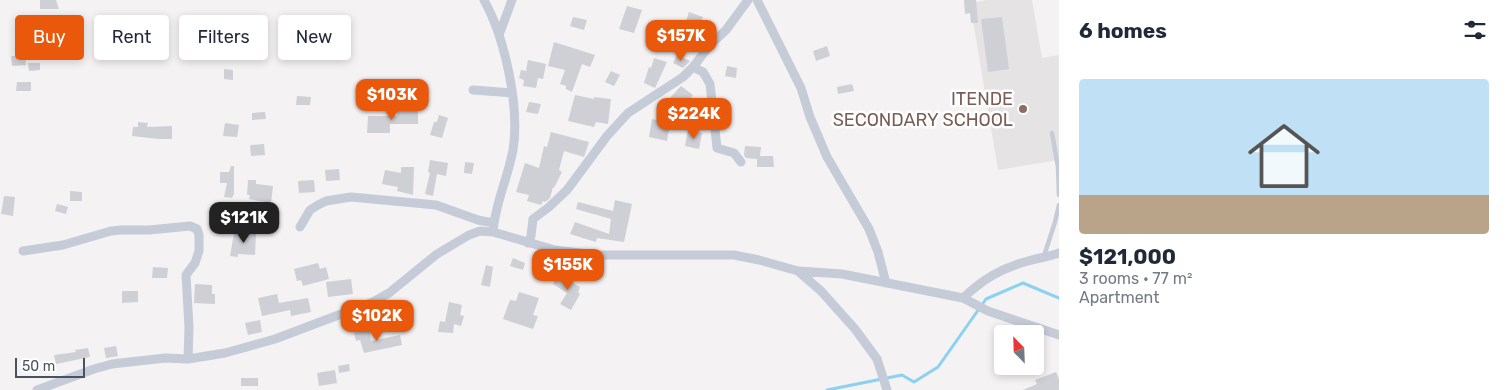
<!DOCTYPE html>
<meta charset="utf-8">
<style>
body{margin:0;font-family:Rubik,sans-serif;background:#f6f6f7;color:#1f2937;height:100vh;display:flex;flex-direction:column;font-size:19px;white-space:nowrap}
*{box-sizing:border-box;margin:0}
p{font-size:16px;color:#747a83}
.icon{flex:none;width:28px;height:28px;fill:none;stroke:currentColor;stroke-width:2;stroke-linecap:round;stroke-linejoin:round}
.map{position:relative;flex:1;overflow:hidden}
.side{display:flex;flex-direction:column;background:#fff;width:450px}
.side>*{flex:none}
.top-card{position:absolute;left:15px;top:15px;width:475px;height:45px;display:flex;gap:10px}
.needle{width:32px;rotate:337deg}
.controls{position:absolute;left:994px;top:325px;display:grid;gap:10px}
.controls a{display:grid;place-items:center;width:50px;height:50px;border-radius:5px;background:#fff;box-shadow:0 2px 8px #0003;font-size:25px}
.scale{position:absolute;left:15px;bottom:12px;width:70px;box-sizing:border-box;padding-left:5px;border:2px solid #485361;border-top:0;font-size:14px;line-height:18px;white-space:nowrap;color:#485361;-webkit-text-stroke:4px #fff;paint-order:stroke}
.price{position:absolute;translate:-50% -42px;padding:0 11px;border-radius:10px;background:#ea580c;color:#fff;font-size:16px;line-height:32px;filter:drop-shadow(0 1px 2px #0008)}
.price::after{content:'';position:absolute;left:50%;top:30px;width:15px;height:11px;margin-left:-8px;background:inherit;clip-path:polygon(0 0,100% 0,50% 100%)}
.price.on{background:#222;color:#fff}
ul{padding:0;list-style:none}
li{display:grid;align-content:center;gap:10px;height:265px;padding:0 20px}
li span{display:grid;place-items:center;height:155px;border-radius:5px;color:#555}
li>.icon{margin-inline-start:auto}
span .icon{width:90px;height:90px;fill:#fffc;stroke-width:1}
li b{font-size:21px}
h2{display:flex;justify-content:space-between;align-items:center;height:60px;padding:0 20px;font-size:21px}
.pill{padding:0 18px;border-radius:5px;background:#fff;box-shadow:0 2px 8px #0003;font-size:18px;line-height:45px}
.pill.on{background:#ea580c;color:#fff}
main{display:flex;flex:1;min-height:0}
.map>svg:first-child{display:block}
.education{fill:#e5e3e4}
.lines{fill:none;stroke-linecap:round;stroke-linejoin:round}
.stream{stroke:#8ad1f2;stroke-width:3}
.building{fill:#ced0d6}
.lane{stroke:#c5ccd7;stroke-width:4.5}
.street{stroke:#c5ccd7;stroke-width:9}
.education-dot{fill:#8d6e63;stroke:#fff;stroke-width:2}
.labels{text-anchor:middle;stroke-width:5;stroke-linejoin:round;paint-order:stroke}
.education-label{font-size:18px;fill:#785e54;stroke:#fff;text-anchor:end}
</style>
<main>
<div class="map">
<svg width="1059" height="390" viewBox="0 0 1059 390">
<rect width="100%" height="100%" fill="#f4f2f2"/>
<path class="education" d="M987,0h45l10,58 17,-3v105l-61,10 -28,-167z"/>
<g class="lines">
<path class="stream" d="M827,390l75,-15 12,7 24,-15 48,-68 37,-16 36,15"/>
</g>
<path class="building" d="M40,0h16l3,9h-19z
M964,0h12l2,23h-7l-1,-10 -5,1z
M627,6l15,4 -8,23 -15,-4z
M689,12l14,5 -3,9 -14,-5z
M573,17l14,3 -3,10 -14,-4z
M1002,17l7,52 -21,3 -7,-53z
M554,42l41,13 -5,12 -8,-3 -10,28 -6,-3v-3l-6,-2 5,-14 -17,-4z
M827,46l3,10 -14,5 -3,-10z
M677,55l13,6 -7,7 -10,-5z
M11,56h14l1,9 -14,1z
M654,58l13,4 -12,26 -11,-5 5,-16 2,1z
M528,60l18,4 -3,15 -5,-1 -2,10 -13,-2 1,-6 -5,-2 2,-8 5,1z
M28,63h12v7l-11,1z
M727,66l10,2 -1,10 -11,-2z
M224,69l9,1v10l-9,-1z
M611,71l9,4 -6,11 -9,-4z
M17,82h14v9h-15z
M852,84l2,7 -16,3 -1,-7z
M681,86l12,9 -8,9 -2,-2 -12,17 -12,-9 8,-11 1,1z
M367,89l18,1 -1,11 -17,-1z
M575,95l19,4v-2l17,2 -3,25 -12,-2 -2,5 -26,-6z
M297,96l14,1 -1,8h-14z
M529,102l12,2 -3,10 -12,-2z
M397,109h21v15h-28v9h-23l1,-17h29z
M265,112l1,7 -14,1v-7z
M439,115l9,3 -6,20 -12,-3 4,-13h3z
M652,119l18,4 -3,18 -18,-4z
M138,122l10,1 -1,4 25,-1v13h-13l-27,-3 1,-9h5z
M225,123l14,2 -2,12 -14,-1z
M688,130l14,3 -3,16 -14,-3z
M551,132l38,10 -5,15 -20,-6 -5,19 3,2 -8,16 -1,-1 -3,11 -5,4 -2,-1 -2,4 -14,-4 2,-6 -13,-3 9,-29 14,5 5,-22 3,1z
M264,144l1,11 -14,1 -1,-11z
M745,146l16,1 -1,9h13l1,11h-17v-8l-11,-1 -2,-3z
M430,160l18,3 -2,13 -9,-2 -4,22 -8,-2 5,-21 -2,-1z
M465,162l9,1 -2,11 -8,-1z
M231,166h3v28l-2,4 -8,-1 3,-14h-7v-11h9z
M401,167h13l-1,28 -16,-4 1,-4 -16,-3 3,-14 16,3z
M339,169l1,11 -14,1 -1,-11z
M248,180h8v4l17,2 -2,17 -22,-4 1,-4h-3z
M314,180l1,12 -16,1 -1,-12z
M70,191l12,1v9h-12z
M4,196l11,1 -2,19 -12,-2z
M615,200l17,4 -8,38 -27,-4 -1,4 -26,-8 5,-12 34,12 2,-15 -35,-10 2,-7 35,9z
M57,204l11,3 -2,7 -11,-3z
M248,232h8l-1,23 -17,-1v3l-8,-1 4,-23 14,1z
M513,258l12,5 -2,7 -13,-4z
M318,263l2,6 6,-2 3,12 -26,7 -2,-6 -4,1 -3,-12z
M486,265l7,2 -3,20 -9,-2z
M153,267l15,1 -1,10h-15z
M558,274l22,13 -2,5 2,2 -9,16 -11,-6 7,-11 -14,-9z
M351,279l2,15 -25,3 -2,-15z
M195,284l17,1v9h3v10l-21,-1z
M122,291h16v11l-16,1z
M519,292l20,6 -6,17 5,1 -5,13 -30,-10 7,-19 6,1z
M277,294l2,9 29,-5 3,14 -20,4 -1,-6 -28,6 -4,-18z
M449,302l13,3 -2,10 4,1 -3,10 -7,-2 -1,9 -15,-1 2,-11 5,1z
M260,320l2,12 -14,3 -3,-12z
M369,330l2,11 29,-6 2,10 -38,8 -4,-13 -4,1 -2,-8z
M116,346l2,10 -12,2 -2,-10z
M88,348l2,9 -34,7 -2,-9 22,-3 -1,-2z
M349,364l1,7 -11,2 -1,-7z
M335,370l2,13 -18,3 -2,-13z
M1056,372l3,7v11h-36l14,-6 -2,-4z
M241,378h17v8h-17z"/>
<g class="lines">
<path class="lane" d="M1052,133l6,34 1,28
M1044,256l11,-34 4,-17"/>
<path class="street" d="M484,0c21,38 36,107 29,150 -5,28 -18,53 -20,82
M757,0l44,88 9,29 17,40 42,72 9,23 8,31
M499,35l13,-35
M693,67l10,5 7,12 7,64 17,5 7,9
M473,90l39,3
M300,227l10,-17 8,-5 8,-4 25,-4 85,8 42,15 16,3
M528,243l3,-7 2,-17 16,-12 18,-17 40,-54 21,-23 55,-36 10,-10 17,-22 16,-15 22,-30
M23,251l40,-6 48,-14 10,-1h28l41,-4 7,3 2,6v16l-4,12 -9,12 3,52 -1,32
M799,271l43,3 121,24 25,13 71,24
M963,298c19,-18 38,-30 65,-37 10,-3 21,-4 31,-8
M37,390l57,-21 18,-5 53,-6 23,1 37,-6 50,-14 98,-37 16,-9 48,-39 32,-19 11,-4 13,1 62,18 41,5h138l25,5 39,11 23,20 34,38 22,30 10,31"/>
</g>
<circle class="education-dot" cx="1023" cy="109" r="5"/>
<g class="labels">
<g class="education-label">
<text x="1013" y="105">ITENDE<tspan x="1013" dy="21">SECONDARY SCHOOL</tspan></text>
</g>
</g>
</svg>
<div class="controls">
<a><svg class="needle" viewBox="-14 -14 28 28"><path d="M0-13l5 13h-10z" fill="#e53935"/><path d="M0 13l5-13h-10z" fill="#747a83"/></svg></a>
</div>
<div class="scale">50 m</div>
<b class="price" style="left:681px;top:62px">$157K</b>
<b class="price" style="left:392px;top:121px">$103K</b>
<b class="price" style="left:694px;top:140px">$224K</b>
<b class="price on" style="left:244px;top:244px">$121K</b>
<b class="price" style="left:568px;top:291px">$155K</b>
<b class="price" style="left:377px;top:342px">$102K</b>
<div class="top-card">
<a class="pill on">Buy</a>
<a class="pill">Rent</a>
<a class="pill">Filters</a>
<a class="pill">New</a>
</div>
</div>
<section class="side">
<h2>6 homes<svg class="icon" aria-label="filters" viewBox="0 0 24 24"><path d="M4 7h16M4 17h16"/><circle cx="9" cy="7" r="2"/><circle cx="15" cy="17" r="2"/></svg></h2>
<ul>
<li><span style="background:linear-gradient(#bfe0f5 75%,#b9a48a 0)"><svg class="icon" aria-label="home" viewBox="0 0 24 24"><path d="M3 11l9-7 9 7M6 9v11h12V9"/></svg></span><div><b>$121,000</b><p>3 rooms · 77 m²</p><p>Apartment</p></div></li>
</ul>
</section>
</main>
